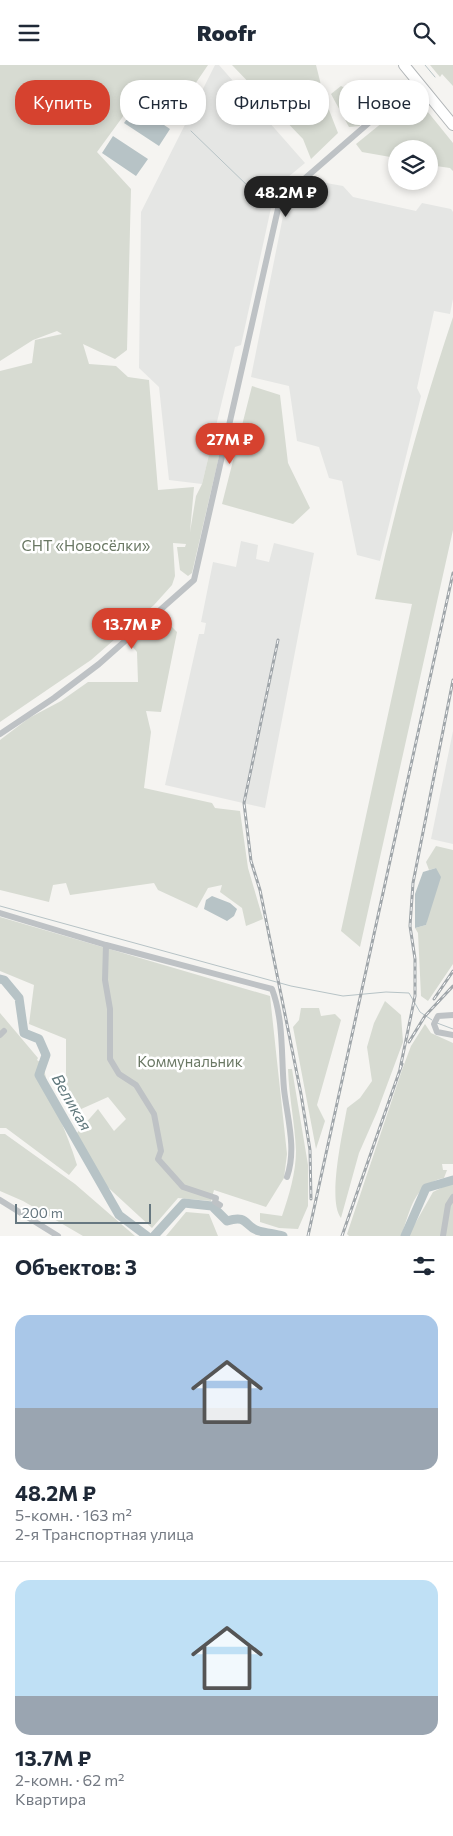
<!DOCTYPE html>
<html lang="ru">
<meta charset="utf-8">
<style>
body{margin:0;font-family:Commissioner,sans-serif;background:#f6f6f7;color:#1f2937;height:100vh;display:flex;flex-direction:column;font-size:19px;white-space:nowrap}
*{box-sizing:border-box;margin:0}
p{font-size:16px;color:#747a83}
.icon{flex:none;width:28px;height:28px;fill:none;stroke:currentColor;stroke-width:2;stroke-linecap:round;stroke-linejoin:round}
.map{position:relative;height:1171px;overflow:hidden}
.details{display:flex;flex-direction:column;background:#fff;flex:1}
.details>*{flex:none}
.guide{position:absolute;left:15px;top:15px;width:424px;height:45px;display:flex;gap:10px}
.buttons{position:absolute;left:388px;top:75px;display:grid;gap:10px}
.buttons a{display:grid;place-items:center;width:50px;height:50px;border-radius:50%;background:#fff;box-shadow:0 2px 8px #0003;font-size:25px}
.scale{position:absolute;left:15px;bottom:12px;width:136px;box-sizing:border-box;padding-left:5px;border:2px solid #667780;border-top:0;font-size:14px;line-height:18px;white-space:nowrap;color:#667780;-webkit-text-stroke:4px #fff;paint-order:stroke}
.price{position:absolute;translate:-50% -42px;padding:0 11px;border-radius:18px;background:#d6422f;color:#fff;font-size:16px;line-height:32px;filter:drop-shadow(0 1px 2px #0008)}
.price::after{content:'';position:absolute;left:50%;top:30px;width:15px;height:11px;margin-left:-8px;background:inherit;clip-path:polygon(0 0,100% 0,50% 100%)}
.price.selected{background:#222;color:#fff}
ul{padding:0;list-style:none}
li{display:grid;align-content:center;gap:10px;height:265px;padding:0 15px}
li+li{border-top:1px solid #e0e1e3}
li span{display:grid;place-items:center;height:155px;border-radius:15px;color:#555}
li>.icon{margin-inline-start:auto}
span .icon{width:90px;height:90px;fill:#fffc;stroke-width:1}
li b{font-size:21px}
h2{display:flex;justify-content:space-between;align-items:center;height:60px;padding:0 15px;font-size:21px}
.chip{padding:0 18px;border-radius:20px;background:#fff;box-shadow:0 2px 8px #0003;font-size:18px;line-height:45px}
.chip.selected{background:#d6422f;color:#fff}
header{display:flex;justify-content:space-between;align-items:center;height:65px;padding:0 15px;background:#fff;font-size:22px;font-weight:800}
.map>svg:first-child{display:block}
.built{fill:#e5e6e4}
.green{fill:#d7dbd2}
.water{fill:#b7c3c6}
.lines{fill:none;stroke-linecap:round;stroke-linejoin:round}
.stream{stroke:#b7c3c6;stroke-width:1}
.river{stroke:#b7c3c6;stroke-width:9}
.highway-casing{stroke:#b1b5b7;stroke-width:12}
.minor{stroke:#bec2c5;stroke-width:6}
.highway{stroke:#fff;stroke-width:10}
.rail-casing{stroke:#a0a6aa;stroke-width:3}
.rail{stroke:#fff;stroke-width:1;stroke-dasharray:4;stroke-linecap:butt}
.labels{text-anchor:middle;stroke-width:5;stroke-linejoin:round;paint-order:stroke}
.park-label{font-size:15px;fill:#6a7864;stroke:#fff}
.water-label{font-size:16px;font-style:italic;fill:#61797d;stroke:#fff}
</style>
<header><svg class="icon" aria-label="menu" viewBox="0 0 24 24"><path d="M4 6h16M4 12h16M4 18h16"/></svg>Roofr<svg class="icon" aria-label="search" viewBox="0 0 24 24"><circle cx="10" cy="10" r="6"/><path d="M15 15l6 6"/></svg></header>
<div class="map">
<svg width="453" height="1171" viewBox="0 0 453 1171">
<rect width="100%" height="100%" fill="#f5f4f1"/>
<path class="built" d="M215,0h4l86,98 -41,34 7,11 -30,137 -6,2 -33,137 -33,-4 -10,-93 -20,-19 2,-156z
M315,116l28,5 10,11 63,14 6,-8 29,6 2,3v87l-3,15 -16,-3 -17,77 4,8 -41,165 -23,-6 -15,-74 -13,-3 -10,-31 -22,-6 -8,-55 -38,-9 34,-171z
M241,476l17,4 -2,14 13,3 5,-19 40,10 -49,255 -100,-23 34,-151h5l2,-11 -5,-1 12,-60 23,5z
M453,666v113l-22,-5z"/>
<path class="green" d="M0,0h208l-38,56 -35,-21 -38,52 34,37 -4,161 -12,9 -32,-15 6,20 27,2 12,11 21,3 9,110 36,-3 -4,45 6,-36 6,-12 10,-42 5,-9 7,2 -32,138 -4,3 -8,-6 -3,-23h8l1,-3 -13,-1 2,33 -3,9 -18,20 -63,55 -91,62v-351l32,-8 3,-23 27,-6 -5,-3 -24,9 -33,21z
M232,0h84l8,32 14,36 -27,26 -8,-20z
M430,0h23v21l-11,-12 -2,3z
M341,21l10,5 9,35 -11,1 -18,-33z
M415,31l38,47v28l-3,-3 -21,-3v-16h-33v9l-34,-6 -6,-8z
M453,252v213l-93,417 -19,-16 71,-327 -37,-5c21,-95 47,-190 78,-282z
M252,321l28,9 8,68 22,45 -17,16 -71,-20z
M161,551l16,16 -16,80 -15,-1 5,21 -7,56 68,15 3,5 25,3 8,57 15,51 -17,7 -4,-18 -22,-16 2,-7 -14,3 -11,20 -39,-18 -4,-7 -84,12 -4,-12 -13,2 -4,17 -49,-12v-150l29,-22 32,-17 27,-19h50l-1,-30 -8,-9z
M436,781l17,4v114l-25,37 -7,-5 -3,-63 -3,-5 11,-3 10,-57 -7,2 -3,-8z
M0,852l270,79 17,158 -3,24 -18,29 -52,-17 -3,11 -33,-3 -26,30 -52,-48 -24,-46 22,-25 16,22 12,-12 -18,-22 -29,13 -13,-12v-59l-37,-15 5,-39 -34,-14z
M385,936l16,14 2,27 -26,70 -18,41 -18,65c-14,-17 2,-87 6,-110l13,-10 12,-17 -5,-34 7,-24z
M301,943h18l2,8 14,-2 6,6 -24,85 8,16 -9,28 -23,-122 6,-7z
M0,948l38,45 -1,2 6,4c6,35 24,67 34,101l-8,10 -63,-47h-6z
M425,959l6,9 22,10v121h-11l1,6h4l-3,8c-31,6 -33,32 -43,58h-52l-2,-2 55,-164 9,-24z
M288,1004h4l16,96v41l-10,23 -19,-1 -19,-6v-9l22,3c7,-20 14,-44 14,-65 -1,-27 -7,-54 -8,-82z
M0,1069h5l70,50 60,52h-52l-60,-35 -23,-10z
M453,1117v54h-45l25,-44z
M186,1147l23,2 9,22h-52z"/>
<path class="water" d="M136,41l34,23 -11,17 -35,-23z
M113,71l35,23 -12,17 -34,-23z
M436,803l5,9 -15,48 -11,3v-34l8,-22z
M212,831l18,7 7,6 -3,7 -7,5 -23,-12 2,-9z"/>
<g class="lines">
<path class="stream" d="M425,0l10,12
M191,66l60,58
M0,841l291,80 52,10 43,-4 23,1 11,19 12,8
M437,958l16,6"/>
<path class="river" d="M0,914l4,1 15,18 5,35 15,6 7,16 -7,20 80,140 28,21
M154,1171l30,-33 28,3 15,15c22,-7 17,6 32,10 8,2 16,3 24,5
M405,1171l21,-48 27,-8"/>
<defs>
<path id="highway" d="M404,0l49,60"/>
</defs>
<use href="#highway" class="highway-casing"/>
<path class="minor" d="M0,669l54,-36 45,-34 95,-84 86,-380 137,-119
M0,848l106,32 166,44c12,32 9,67 12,100 3,28 13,60 3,88
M106,880l-1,35 5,29v50l9,15 17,11 18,29 7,37 -3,8 25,28 33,11 -1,4 5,3
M453,950l-15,1 -4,8 3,8 16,3
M0,970l4,-4
M0,1135l58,36
M443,1171l5,-31 5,-8"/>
<use href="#highway" class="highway"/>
<defs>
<path id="rail" d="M278,575l-34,163 7,58 9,29 41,204 9,56 1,49
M434,934l19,-28
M409,977l16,-26 28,-30
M400,1004l15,-73v-37l-5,-33 3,-43 40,-203
M308,1171l145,-663
M342,1171l60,-172"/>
</defs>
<use href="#rail" class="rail-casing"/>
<use href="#rail" class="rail"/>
</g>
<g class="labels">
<g class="park-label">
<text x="86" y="486">СНТ «Новосёлки»</text>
<text x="190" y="1002">Коммунальник</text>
</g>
<g class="water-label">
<text transform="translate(72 1037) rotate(60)" y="6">Великая</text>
</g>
</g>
</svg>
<div class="buttons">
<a><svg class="icon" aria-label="layers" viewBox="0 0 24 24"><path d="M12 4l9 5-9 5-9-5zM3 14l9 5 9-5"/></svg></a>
</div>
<div class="scale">200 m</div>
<b class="price selected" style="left:286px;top:153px">48.2M ₽</b>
<b class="price" style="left:230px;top:400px">27M ₽</b>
<b class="price" style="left:132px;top:585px">13.7M ₽</b>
<div class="guide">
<a class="chip selected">Купить</a>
<a class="chip">Снять</a>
<a class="chip">Фильтры</a>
<a class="chip">Новое</a>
</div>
</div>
<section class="details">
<h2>Объектов: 3<svg class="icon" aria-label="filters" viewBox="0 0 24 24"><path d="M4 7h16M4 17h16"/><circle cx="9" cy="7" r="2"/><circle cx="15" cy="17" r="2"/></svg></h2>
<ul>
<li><span style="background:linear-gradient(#a9c7e8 60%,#9aa5b1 0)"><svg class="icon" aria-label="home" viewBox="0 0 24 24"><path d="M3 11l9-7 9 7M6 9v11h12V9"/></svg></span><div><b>48.2M ₽</b><p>5-комн. · 163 m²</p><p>2-я Транспортная улица</p></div></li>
<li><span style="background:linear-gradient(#bfe0f5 75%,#9aa5b1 0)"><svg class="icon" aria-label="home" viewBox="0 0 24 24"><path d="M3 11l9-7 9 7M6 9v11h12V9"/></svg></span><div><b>13.7M ₽</b><p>2-комн. · 62 m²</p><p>Квартира</p></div></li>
</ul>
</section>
